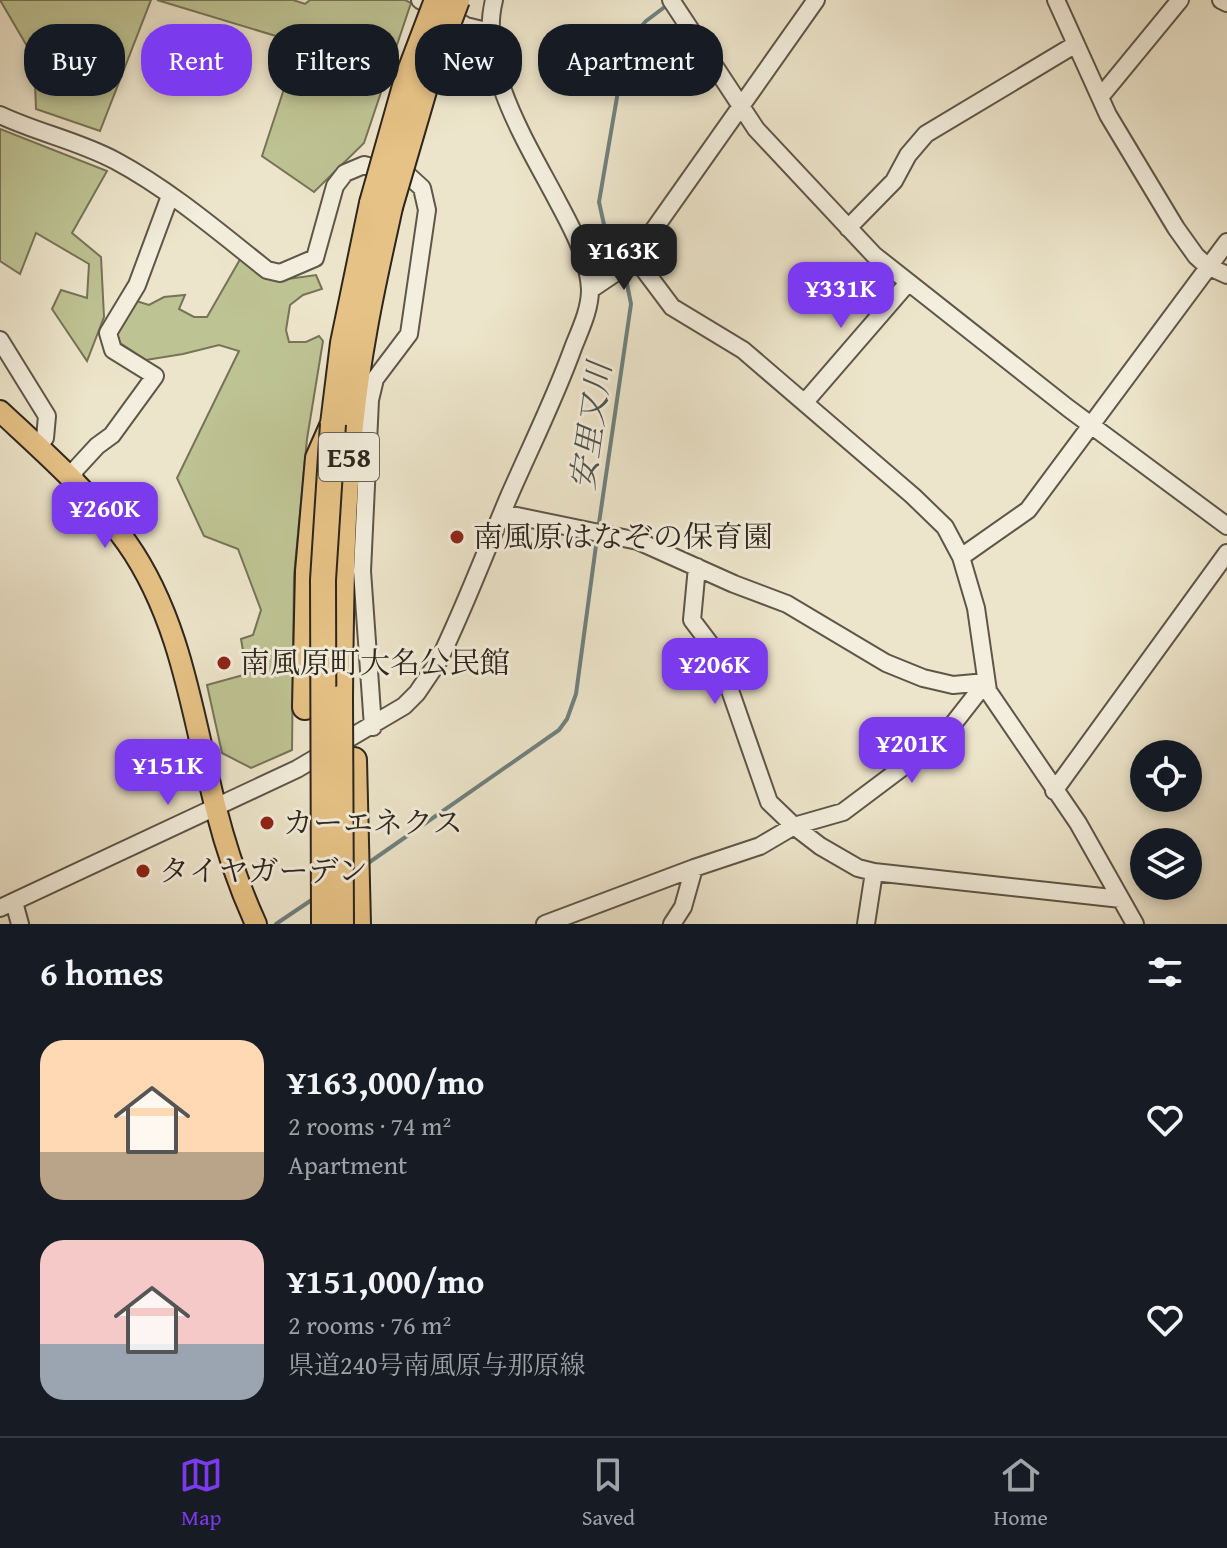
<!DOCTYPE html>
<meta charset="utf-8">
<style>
body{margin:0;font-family:"Gentium Book Plus","Noto Serif JP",serif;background:#20242c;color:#f1f3f6;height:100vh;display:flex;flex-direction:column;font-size:30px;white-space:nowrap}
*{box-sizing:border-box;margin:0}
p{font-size:26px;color:#9ea1a6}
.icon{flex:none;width:44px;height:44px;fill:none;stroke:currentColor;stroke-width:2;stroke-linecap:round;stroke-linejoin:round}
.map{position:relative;height:924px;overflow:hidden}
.details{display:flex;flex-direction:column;background:#171b24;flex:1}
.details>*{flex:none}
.guide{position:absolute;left:24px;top:24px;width:800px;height:72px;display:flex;gap:16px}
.controls{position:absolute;left:1130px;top:740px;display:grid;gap:16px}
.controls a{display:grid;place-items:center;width:72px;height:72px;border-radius:50%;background:#171b24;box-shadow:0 4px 12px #0003;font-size:40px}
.price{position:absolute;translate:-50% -68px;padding:0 18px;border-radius:16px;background:#7c3aed;color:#fff;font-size:26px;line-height:52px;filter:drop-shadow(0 2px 4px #0008)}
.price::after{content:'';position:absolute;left:50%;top:48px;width:24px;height:18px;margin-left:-12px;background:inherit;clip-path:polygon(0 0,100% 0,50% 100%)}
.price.active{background:#222;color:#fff}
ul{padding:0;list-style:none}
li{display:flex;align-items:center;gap:24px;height:200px;padding:0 40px}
li span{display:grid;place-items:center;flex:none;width:224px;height:160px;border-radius:24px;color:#555}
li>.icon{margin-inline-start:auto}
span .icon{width:96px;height:96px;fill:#fffc;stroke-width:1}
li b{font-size:34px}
h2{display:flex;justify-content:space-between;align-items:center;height:96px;padding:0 40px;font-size:34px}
.tag{padding:0 28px;border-radius:32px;background:#171b24;box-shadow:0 4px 12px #0003;font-size:28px;line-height:72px}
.tag.active{background:#7c3aed;color:#fff}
.tabs{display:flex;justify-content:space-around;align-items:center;height:112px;border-top:2px solid #363941;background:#171b24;font-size:22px;color:#9ea1a6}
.tabs a{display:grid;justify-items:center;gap:4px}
.tabs .active{color:#7c3aed}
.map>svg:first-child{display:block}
.green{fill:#bec393;stroke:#767458;stroke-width:2}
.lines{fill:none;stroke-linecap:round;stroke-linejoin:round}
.stream{stroke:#6f817e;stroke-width:4}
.minor-casing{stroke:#5e5648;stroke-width:20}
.major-casing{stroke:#2e261d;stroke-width:24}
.highway-casing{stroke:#2e261d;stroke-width:28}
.minor{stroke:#f3eedd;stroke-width:16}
.major{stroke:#e6c286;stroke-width:20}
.highway{stroke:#e6c286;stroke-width:24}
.highway-bridge-casing{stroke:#2e261d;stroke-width:28;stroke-linecap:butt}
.highway-bridge{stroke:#e6c286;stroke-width:24}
.poi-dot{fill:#8f2418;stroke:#f3eedd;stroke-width:3}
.labels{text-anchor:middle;stroke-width:6;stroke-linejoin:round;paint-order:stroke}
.shield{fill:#f3eedd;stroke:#696257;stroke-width:2}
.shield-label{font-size:28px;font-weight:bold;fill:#2e261d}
.poi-label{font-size:30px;fill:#2e261d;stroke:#f3eedd;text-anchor:start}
.water-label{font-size:32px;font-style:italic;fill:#4f534e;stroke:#f3eedd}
</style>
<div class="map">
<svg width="1227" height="924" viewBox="0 0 1227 924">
<rect width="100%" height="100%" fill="#ede5cb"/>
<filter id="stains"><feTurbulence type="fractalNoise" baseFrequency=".0025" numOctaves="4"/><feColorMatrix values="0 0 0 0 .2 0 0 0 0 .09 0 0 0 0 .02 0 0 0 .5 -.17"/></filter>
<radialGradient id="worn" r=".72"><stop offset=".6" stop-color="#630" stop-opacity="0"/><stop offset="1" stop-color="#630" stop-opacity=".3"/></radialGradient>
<path class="green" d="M0,0h151l-51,131 -64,-22 -2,-51z
M157,0h136l12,4 5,-4h95l6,3 -47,140 -50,49 -52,-36 37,-113z
M0,129l107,42 -35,62 29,24 3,60 -17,44 -35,-52 9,-19 26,8 2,-34 -53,-31 -16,41 -20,-13z
M242,256l39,24 35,-5 6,14 -19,6 -13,10 -4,25 3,12h17l13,-6 4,5 -16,98 -13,137 -2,174 -41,18 -29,-15 -15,-68 40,-11 -6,-35 12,-4 8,-25 -23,-61 -34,-13 -27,-58 62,-127 -20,-6 -36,9 -37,6 -26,-17 -4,-12 20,-30 13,4 15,-8 21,-2 -6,14 15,8h13z"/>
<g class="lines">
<path class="stream" d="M620,266l-15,-37 -6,-27 23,-134 7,-24 7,-12 10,-11 24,-18
M598,530l33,-226 -6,-30
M364,866l195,-136 8,-11 9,-25 21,-156
M276,924l40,-27"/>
<defs>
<path id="minor" d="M420,0l46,26 24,6
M671,0l85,129 118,126 194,153 159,118
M1056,0l52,115 68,113 20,28 11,10 20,9
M1221,0l6,3
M1101,96l79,-96
M0,115c38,18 79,26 116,46 54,29 103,71 151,109l13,3 35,-15 20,-72 10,-13 19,-8 46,12 12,11 5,22 -18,124 -34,45 -5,21 -8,171 11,156
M848,228l46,-47 14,-26 18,-21 150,-90
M636,259l36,48 71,43 170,146 32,31 16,30 15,51 12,83 90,132 57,101
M590,290l46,-31 9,-17 171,-242
M0,340l47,76 -2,22 -7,8
M805,402l102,-118
M75,484l-1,-13 23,-25 15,-11 43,-59 -42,-26 -5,-17 29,-48 33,-89
M502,513l136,28 96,43 53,20 99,59 37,15 30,7 33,-3
M961,557l67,-47 199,-268
M697,567l-5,53 25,33 52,149 25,24 26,20 38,22 16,4 247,27
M1054,791l173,-238
M14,902l6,22
M0,908l297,-139 107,-63 13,-13 21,-31c27,-55 48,-112 72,-168 21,-48 45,-96 63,-146 7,-18 17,-38 17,-58 -1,-30 -17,-60 -31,-86 -30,-58 -82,-136 -65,-204
M545,924l149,-56 66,-22 34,-20 49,-14 100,-75 43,-55
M672,924l11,-17 11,-39
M866,924l8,-52"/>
<path id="major" d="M0,411c44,41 92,83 127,132 55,78 66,176 89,266 10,39 23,78 40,115"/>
<path id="highway" d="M340,698c1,-122 2,-245 24,-365 7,-42 17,-84 26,-126
M305,707l3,-136 10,-113 15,-34 10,-81 29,-140
M354,760l4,164"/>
</defs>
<use href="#minor" class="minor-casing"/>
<use href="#major" class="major-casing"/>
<use href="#highway" class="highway-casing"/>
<use href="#minor" class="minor"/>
<use href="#major" class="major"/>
<use href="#highway" class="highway"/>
<defs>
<path id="highway-bridge" d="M372,203l35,-124 30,-79
M390,207l38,-130 29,-77
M340,698l1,226
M324,924l-1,-344 10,-156"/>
</defs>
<use href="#highway-bridge" class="highway-bridge-casing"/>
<use href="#highway-bridge" class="highway-bridge"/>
</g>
<g class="poi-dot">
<circle cx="457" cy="537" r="8"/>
<circle cx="224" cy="663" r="8"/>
<circle cx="267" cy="823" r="8"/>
<circle cx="143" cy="871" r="8"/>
</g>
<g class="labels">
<rect class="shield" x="319" y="433" width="60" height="48" rx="6"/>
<g class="shield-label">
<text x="349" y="467">E58</text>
</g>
<g class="poi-label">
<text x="473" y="547">南風原はなぞの保育園</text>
<text x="240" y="673">南風原町大名公民館</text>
<text x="283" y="833">カーエネクス</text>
<text x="159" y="881">タイヤガーデン</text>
</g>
<g class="water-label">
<text transform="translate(591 426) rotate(-82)" y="11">安里又川</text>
</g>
</g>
<rect width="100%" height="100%" filter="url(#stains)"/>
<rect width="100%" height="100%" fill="url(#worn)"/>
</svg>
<div class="controls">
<a><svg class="icon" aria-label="locate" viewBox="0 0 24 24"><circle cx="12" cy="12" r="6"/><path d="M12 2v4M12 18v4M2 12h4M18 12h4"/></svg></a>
<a><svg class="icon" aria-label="layers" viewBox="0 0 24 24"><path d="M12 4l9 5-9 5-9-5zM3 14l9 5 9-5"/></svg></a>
</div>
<b class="price active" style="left:624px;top:292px">¥163K</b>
<b class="price" style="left:841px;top:330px">¥331K</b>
<b class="price" style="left:105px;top:550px">¥260K</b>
<b class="price" style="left:715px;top:706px">¥206K</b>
<b class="price" style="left:912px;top:785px">¥201K</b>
<b class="price" style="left:168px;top:807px">¥151K</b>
<div class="guide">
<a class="tag">Buy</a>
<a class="tag active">Rent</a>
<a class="tag">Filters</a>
<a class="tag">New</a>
<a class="tag">Apartment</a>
</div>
</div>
<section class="details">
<h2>6 homes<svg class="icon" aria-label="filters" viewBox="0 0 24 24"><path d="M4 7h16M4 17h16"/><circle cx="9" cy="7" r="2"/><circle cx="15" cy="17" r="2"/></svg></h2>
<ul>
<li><span style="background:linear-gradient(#ffd9b3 70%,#b9a48a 0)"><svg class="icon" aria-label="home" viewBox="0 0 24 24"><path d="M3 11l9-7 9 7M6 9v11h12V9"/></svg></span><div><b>¥163,000/mo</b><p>2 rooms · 74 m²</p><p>Apartment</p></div><svg class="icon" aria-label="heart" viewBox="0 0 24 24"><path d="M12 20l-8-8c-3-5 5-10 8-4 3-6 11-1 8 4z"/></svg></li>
<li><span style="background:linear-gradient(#f6c9c9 65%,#9aa5b1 0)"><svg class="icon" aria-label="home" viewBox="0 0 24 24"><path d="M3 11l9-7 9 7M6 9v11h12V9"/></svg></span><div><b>¥151,000/mo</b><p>2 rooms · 76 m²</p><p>県道240号南風原与那原線</p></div><svg class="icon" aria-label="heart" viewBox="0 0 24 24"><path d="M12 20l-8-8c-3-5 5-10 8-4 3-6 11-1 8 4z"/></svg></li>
</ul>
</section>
<nav class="tabs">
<a class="active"><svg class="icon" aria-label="map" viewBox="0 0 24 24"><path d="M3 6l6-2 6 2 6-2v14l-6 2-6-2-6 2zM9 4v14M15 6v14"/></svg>Map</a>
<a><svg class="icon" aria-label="saved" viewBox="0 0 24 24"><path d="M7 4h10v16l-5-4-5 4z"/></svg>Saved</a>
<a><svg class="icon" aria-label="home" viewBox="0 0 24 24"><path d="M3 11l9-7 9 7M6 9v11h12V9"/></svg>Home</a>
</nav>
